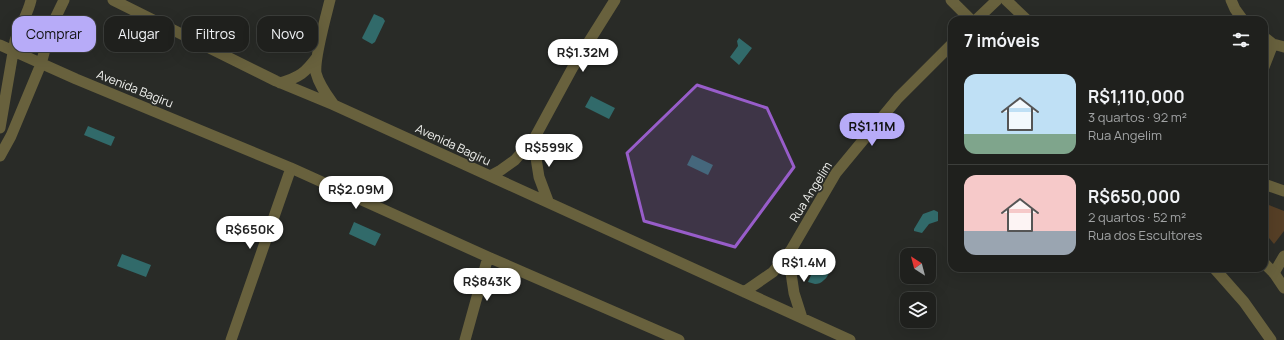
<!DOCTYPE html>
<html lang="pt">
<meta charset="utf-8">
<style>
body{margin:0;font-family:Manrope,sans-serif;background:#2c2d2a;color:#f1f3f6;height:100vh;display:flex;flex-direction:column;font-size:15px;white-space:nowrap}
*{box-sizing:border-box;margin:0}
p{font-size:13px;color:#a1a3a4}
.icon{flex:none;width:22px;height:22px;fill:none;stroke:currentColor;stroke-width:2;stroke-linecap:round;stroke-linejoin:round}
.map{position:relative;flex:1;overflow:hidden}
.panel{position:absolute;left:948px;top:16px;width:320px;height:256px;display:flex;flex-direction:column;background:#1f201d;border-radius:12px;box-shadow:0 4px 16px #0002,0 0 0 1px #3c3e3b}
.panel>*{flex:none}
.top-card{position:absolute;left:12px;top:16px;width:380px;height:36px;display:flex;gap:8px}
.needle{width:26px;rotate:324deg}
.controls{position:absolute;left:900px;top:248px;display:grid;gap:8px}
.controls a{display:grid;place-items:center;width:36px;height:36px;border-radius:8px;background:#1f201d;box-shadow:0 4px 16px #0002,0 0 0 1px #3c3e3b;font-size:20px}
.price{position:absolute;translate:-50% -34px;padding:0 9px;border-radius:14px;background:#fff;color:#222;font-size:13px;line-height:26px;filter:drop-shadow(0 1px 2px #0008)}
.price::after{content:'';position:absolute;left:50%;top:24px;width:12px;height:9px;margin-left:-6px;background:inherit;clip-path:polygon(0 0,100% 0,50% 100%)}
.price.current{background:#b7abf8;color:#111}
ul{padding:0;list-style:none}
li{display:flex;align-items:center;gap:12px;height:100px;padding:0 16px}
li+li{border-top:1px solid #3c3e3b}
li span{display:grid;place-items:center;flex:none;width:112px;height:80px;border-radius:12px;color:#555}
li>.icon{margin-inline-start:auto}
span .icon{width:48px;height:48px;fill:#fffc;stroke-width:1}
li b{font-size:17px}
h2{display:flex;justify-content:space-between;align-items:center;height:48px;padding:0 16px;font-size:17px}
.tag{padding:0 14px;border-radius:12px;background:#1f201d;box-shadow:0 4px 16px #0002,0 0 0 1px #3c3e3b;font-size:14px;line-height:36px}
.tag.current{background:#b7abf8;color:#111}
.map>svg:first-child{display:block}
.green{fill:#563f26}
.water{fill:#316a6a}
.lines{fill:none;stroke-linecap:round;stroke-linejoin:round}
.minor{stroke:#68613d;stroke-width:11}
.tertiary{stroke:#68613d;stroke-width:11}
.marked{fill:#985dca;fill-opacity:0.2;stroke:#985dca;stroke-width:3;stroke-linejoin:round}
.labels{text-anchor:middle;stroke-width:3.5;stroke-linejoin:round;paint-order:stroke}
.street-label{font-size:12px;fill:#eff0ed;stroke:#292b27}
</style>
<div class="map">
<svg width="1284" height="340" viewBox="0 0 1284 340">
<rect width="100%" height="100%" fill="#292b27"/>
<path class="green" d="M1264,203l20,8v20l-10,13 -10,-12z"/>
<path class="water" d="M374,14l9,4 2,3 -10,21 -3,2 -9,-5 -1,-1z
M739,38l13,10 -13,17 -9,-8 8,-11 -1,-5z
M591,96l24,12 -6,11 -24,-12z
M88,126l27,11 -4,9 -27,-11z
M692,155l21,10 -5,10 -21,-10z
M934,210l4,2v9l-9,3 -7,9 -8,-2v-2l9,-15z
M354,222l27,12 -6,12 -26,-12z
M122,254l29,11 -5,12 -29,-11z
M820,255c1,0 6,2 6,3 6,5 4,18 -2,22 -3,3 -6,4 -9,4l-7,-2z"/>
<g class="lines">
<path class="minor" d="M113,0l163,81 58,24 516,235
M330,0c-4,16 -16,59 -14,73 3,12 11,22 18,32
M1231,0l4,9 8,11
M976,20l21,-20
M1264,37l9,7 11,3
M0,45l76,34 215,89 197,89 191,83
M1264,67l9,-23
M280,83c20,-6 25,-10 37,-26
M0,128l15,-87c4,-14 13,-27 16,-41
M535,137l1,21 3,19 9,24
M0,156l11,-20 30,-72 10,-37 13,-27
M490,176l11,-6 14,-10 20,-23 38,-70 42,-67
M1264,184l20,7
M791,250v23l3,20 8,25
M1274,273l10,-17
M744,292l29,-20 18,-22 45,-77 62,-75 54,-54
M231,340l60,-172
M465,340l23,-83"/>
<path class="tertiary" d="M951,0l20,20
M1006,0l21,20
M1264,263l10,10 10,15
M1214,268l30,34 27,38"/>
</g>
<path class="marked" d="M697,85l70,23 27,59 -59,80 -91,-26 -17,-68z"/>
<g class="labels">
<g class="street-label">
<text transform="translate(135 89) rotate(22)" y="4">Avenida Bagiru</text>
<text transform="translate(453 145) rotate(25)" y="4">Avenida Bagiru</text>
<text transform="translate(811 192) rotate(-58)" y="4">Rua Angelim</text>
</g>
</g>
</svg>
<div class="controls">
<a><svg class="needle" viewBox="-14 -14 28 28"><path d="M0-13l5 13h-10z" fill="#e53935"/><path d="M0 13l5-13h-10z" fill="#a1a3a4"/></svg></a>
<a><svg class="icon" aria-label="layers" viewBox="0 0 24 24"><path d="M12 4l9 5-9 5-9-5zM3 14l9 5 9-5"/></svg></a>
</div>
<b class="price" style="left:583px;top:73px">R$1.32M</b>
<b class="price current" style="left:872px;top:147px">R$1.11M</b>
<b class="price" style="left:549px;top:168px">R$599K</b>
<b class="price" style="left:356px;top:210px">R$2.09M</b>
<b class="price" style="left:250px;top:250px">R$650K</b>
<b class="price" style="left:804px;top:283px">R$1.4M</b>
<b class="price" style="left:487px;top:302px">R$843K</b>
<div class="top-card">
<a class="tag current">Comprar</a>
<a class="tag">Alugar</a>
<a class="tag">Filtros</a>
<a class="tag">Novo</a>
</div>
<section class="panel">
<h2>7 imóveis<svg class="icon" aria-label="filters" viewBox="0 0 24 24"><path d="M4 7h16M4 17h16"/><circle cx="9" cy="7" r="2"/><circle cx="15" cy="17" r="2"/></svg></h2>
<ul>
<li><span style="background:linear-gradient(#bfe0f5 75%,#7fa58c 0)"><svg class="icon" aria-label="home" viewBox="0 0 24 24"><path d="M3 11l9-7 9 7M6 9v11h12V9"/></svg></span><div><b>R$1,110,000</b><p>3 quartos · 92 m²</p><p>Rua Angelim</p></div></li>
<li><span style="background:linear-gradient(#f6c9c9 70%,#9aa5b1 0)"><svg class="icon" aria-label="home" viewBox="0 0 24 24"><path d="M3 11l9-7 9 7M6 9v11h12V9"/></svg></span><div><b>R$650,000</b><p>2 quartos · 52 m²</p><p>Rua dos Escultores</p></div></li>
</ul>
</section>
</div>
